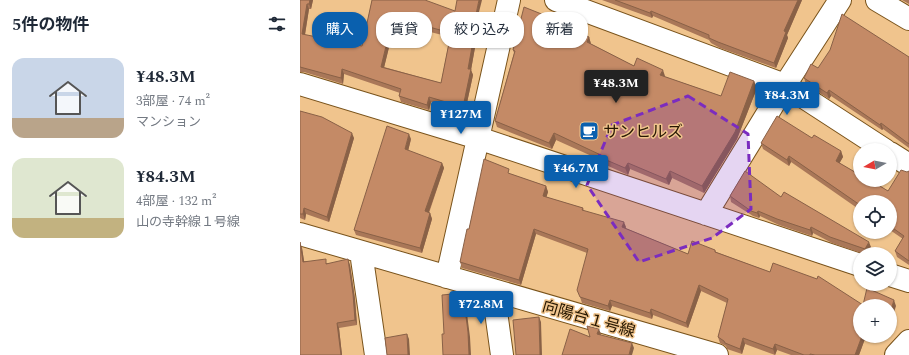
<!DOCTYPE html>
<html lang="ja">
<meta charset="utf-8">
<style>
body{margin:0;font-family:Spectral,"Noto Sans JP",serif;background:#f2f2f3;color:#1f2937;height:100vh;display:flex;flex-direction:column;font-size:15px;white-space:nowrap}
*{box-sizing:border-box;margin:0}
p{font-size:13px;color:#747a83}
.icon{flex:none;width:22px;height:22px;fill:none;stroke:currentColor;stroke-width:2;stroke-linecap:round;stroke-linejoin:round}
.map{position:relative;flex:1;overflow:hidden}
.sheet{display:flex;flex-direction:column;background:#fff;width:300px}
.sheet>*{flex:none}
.hud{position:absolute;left:12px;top:12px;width:380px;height:36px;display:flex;gap:8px}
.needle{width:26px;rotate:260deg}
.tools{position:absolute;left:553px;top:143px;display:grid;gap:8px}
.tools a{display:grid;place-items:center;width:44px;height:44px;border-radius:50%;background:#fff;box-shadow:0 1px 3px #0004;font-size:20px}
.price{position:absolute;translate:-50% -34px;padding:0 9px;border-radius:4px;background:#0a60ae;color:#fff;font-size:13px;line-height:26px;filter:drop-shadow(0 1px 2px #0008)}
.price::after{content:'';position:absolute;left:50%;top:24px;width:12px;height:9px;margin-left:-6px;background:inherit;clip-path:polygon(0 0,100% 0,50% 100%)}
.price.selected{background:#222;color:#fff}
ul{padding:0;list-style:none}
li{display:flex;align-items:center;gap:12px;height:100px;padding:0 12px}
li span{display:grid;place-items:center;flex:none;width:112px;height:80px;border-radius:12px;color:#555}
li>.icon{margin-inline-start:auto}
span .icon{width:48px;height:48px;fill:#fffc;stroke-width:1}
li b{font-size:17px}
h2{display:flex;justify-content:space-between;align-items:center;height:48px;padding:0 12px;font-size:17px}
.pill{padding:0 14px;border-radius:16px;background:#fff;box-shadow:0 1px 3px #0004;font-size:14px;line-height:36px}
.pill.selected{background:#0a60ae;color:#fff}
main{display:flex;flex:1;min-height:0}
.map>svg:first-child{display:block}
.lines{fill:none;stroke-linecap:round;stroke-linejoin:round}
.minor-casing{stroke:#79531b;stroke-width:24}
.tertiary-casing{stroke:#79531b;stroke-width:24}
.minor{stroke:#fff;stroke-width:22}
.tertiary{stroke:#fff;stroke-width:22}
.wall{fill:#a97758;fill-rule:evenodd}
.shaded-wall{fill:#896147}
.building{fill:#c48a66;stroke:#896147;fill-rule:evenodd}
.marked{fill:#7b2cbf;fill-opacity:0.2;stroke:#7b2cbf;stroke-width:3;stroke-dasharray:8 5;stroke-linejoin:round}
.labels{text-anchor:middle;stroke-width:3;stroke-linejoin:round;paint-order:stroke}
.poi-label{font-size:16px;fill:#251601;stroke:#f0c48d;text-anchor:start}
.street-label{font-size:16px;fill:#251601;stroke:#f0c48d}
</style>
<main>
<section class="sheet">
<h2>5件の物件<svg class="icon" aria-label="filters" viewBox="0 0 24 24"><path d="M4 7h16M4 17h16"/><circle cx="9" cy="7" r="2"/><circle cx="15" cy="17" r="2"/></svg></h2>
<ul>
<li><span style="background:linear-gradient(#c9d6e8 75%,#b9a48a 0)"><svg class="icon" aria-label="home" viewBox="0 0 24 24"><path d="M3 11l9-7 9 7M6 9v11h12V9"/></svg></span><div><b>¥48.3M</b><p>3部屋 · 74 m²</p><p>マンション</p></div></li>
<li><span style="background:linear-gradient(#dfe7d0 75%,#c2b280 0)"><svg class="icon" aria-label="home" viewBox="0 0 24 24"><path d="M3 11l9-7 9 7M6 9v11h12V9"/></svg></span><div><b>¥84.3M</b><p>4部屋 · 132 m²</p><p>山の寺幹線１号線</p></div></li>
</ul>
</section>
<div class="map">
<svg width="609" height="355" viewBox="0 0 609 355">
<rect width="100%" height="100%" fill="#f0c48d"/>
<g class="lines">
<defs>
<path id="minor" d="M256,0l229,85 100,65
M0,84l178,54 382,127
M590,153l19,12
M406,214l79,-129 55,-85
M0,234l417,121
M61,252l15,103
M590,275l19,6
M147,277l62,-277
M193,290l9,65
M596,355l13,-14"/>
<path id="tertiary" d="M577,0l32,19"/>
</defs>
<use href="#minor" class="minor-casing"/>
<use href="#tertiary" class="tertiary-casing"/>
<use href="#minor" class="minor"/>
<use href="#tertiary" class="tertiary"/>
</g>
<path class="wall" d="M0,0h13l-2,9h-2l-4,26 57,11 10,-46 105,20 2,5 -8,45 2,5 -8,37 -34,-10 -2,8 -28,-8 -2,-6 1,-3 -56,-19 -1,10 -39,-12h-4zM95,23l55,14 -9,46 -57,-16z
M302,0h200l-15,35 1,3 -12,30 -56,-20 -9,-5 -2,-3 -56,-24 -1,2z
M602,0h7v4z
M249,17l1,5 39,15 2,7 43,22 87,30 33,-15 3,7 -20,51 -33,54 -32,-15 -3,7 -39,-16 -2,6 -22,-10 -1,-3 -49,-22 -4,9 -55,-22 -2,-6 19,-68 -1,-3z
M609,57v91l-26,-19 -1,1 -51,-34 -2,3 -23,-15 -2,-6 14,-10z
M0,111l54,27 -25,84 -23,-8 -1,6 -5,-2z
M512,138l29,13 2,6 -4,6 49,28 19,-19 2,-1v94l-12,-8 -2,-6 8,-12 -13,-9v-28h-30v8l-69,-48 -2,4 -26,-17 -2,-6z
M111,139l-3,12 34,12 2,5 -15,45h1l2,6 -10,34 -66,-18 -2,-5z
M211,174l35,12 2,6 -2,5 37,11 1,3 42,16 -1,1 63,26 27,-4 1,2 54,20 93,33 33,1h-36l6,30 -7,19h-68l-14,-5 -2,5 -30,-11 -3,10 -15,-5 -1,-3 -6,-3 -2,-6 9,-34 -26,-12 -13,37 -35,-13 -1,4 -40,-13 -2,5 -28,-8 -2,-6 7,-44 -51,-19 -15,51 -59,-17 -2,-6 9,-33z
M430,196l51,1 90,50 -4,7h-3l-32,-11 -19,-10 -1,3 -33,-11 -19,-9 -1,2 -6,-2 -22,-14z
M2,248l2,13 46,4 5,34 2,26 -18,3 3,27h-42z
M580,336h6l-1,3z"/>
<path class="shaded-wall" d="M10,0h3l-2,9 -2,-5z
M179,0h3l-5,20 2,5 -8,45 2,5 -8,37 -2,-5 12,-88z
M498,0h4l-15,35 1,3 -12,30 -2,-5 10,-32z
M7,4l2,5 -5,31 -2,-6z
M351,11l2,5 -1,2 -2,-5z
M93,17l2,6 -12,49 -2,-5z
M289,37l2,7 -2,5 -2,-7z
M42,69l2,5 -1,10 -2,-6z
M363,70l2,6 -2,6 -3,-7z
M454,81l3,7 -20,51 -33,54 -2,-7z
M529,90l2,6 -2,3 -2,-6z
M129,97l2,5 -2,8 -2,-5z
M581,123l2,6 -1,1 -2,-5z
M52,133l2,5 -25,84 -2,-5z
M254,133l2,7 -4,9 -3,-6z
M109,134l2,5 -4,16 -2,-6z
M541,151l2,6 -5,9 -2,-5z
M489,156l2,6 -2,4 -2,-6z
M142,163l2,5 -17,49 -2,-6z
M328,163l2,6 -2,6 -3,-7z
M370,171l2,7 -3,7 -3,-6z
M246,186l2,6 -3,10 -2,-6z
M4,208l2,6 -1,6 -2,-6z
M458,211l2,5 -1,2 -2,-5z
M130,213l2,6 -10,34 -2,-5z
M324,222l2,5 -2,5 -2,-5z
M511,227l2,6 -1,3 -2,-6z
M234,229l2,5 -15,51 -2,-5z
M0,242l2,6 3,19 -2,-5z
M569,242l2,5 -4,7h-1l-1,-5z
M48,259l2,6 5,34 2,26 -2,-5z
M399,285l2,6 -13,37 -2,-5z
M163,293l2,5 5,39 1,18h-2z
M310,300l2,6 -2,5 -2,-5z
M594,300l2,6 -6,19v-12z
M351,309l2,6 -1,4 -2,-6z
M239,317l2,5 1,33h-2z
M37,323l2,5 3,27h-1z
M299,329l2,5 -2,6 -2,-6z
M107,334l2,5 1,16h-2z
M562,336h4l-7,19h-4z
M443,338l2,6 -3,10 -2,-5z
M332,343l2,5 -2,7h-3z
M475,344l2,6 -2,5 -2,-6z"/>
<path class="building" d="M0,0h10l-1,4h-2l-5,30 60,12 10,-46h53l30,11 2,-11h22l-4,19h2l-9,50h3l-8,38 -34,-10 -2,8 -28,-9 2,-7 -59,-20 -1,9 -41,-11zM93,17l58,16 -10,50 -60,-16z
M315,0h183l-14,31 2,1 -12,31 -56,-21 -9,-4v-3l-58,-24 -1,2z
M224,7l25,10 -2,4 42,16 -2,5 47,24 3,-8 26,12 -3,5 61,21 9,-24 24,9 -19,51 -33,54 -32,-15 -4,8 -38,-16 -3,5 -21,-9 1,-2 -51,-24 -5,10 -54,-22 20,-70 -2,-1z
M542,14l67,43v87l-28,-21 -1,2 -51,-35 -2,3 -23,-15 7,-14 7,4 12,-18z
M0,111l22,6 30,16 -25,84 -23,-9 -1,6h-3z
M477,116l35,22 2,-3 27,16 -5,10 24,14v5h10l18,11 13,-21 6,2 2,-1v90l-14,-10 9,-15 -14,-10v-24h-30v3l-71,-49 -2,4 -26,-17z
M87,126l22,8 -4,15 37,14 -17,48 5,2 -10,35 -66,-18z
M184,159l25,10 -1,4 38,13 -3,10 40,12 -1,2 42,12 -2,5 66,27 4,-13 23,9v2l55,20 3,-9 44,16 1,-3 45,29 4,-17 27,12 -4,13v-7h-30v30h2l-7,19h-40l-5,-1v1h-6l-29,-11 -2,5 -30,-11 -3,11 -15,-6 -1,-2 -6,-4 10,-38 -29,-14 -13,38 -35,-14 -1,4 -40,-13 -2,6 -28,-9 -3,-7 11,-41 -54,-20 -15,51 -59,-18 7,-33h2z
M445,171l36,26 3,-5 85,50 -4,7 -35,-12 -19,-10 -1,3 -33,-11 -19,-8 -1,2 -6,-2 -21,-15z
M0,242l3,20 23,-3v5l22,-5 5,35 2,26 -18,3 4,32h-41z
M163,293l5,39 1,23h-26l-1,-21h2l-2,-39z
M239,317l1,38h-24l-3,-35z
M287,326l12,3 -2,5 35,9 -3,12h-67l8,-26 20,8z
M107,334l1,21h-21l-2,-17z"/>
<path class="marked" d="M388,96l60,38 3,75 -39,29 -73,24 -52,-77 25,-60z"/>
<defs>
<symbol id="cafe-square" viewBox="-11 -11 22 22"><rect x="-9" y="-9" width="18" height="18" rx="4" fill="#0a60ae" stroke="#f0c48d"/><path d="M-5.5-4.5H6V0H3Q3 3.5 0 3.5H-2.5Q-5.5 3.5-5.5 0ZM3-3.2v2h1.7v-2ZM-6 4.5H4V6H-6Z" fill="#fff"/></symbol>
</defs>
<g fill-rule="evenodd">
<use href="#cafe-square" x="278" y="120" width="22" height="22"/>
</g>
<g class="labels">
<g class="poi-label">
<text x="303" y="137">サンヒルズ</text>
</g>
<g class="street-label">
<text transform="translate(289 318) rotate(16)" y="6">向陽台１号線</text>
</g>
</g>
</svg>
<div class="tools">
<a><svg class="needle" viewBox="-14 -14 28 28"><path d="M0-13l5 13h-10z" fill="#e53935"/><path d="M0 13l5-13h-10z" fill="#747a83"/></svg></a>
<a><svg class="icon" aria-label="locate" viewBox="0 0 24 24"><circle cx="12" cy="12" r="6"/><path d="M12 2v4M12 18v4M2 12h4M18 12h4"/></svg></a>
<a><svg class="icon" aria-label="layers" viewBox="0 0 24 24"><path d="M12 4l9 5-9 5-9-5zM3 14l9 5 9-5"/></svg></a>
<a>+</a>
</div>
<b class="price selected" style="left:316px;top:104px">¥48.3M</b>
<b class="price" style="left:487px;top:116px">¥84.3M</b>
<b class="price" style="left:161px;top:135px">¥127M</b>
<b class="price" style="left:276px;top:189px">¥46.7M</b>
<b class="price" style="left:181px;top:325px">¥72.8M</b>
<div class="hud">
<a class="pill selected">購入</a>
<a class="pill">賃貸</a>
<a class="pill">絞り込み</a>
<a class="pill">新着</a>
</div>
</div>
</main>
